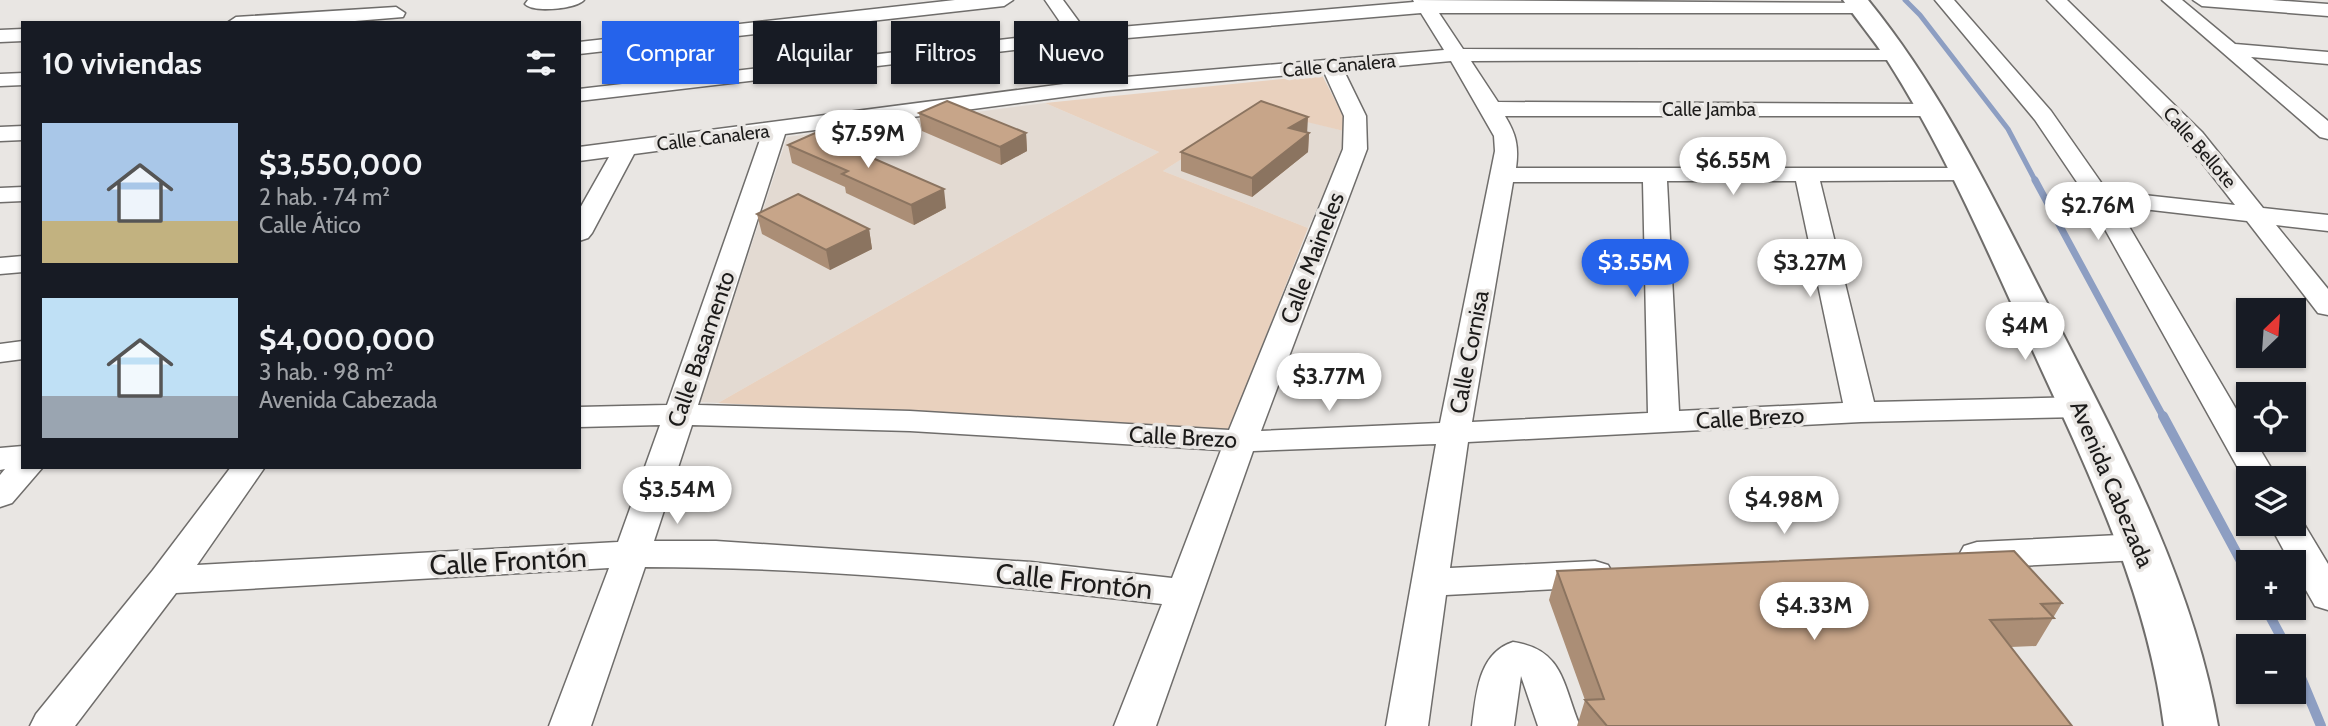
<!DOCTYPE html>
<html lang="es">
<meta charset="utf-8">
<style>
body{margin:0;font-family:Cabin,sans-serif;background:#242831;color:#f1f3f6;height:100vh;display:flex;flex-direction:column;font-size:26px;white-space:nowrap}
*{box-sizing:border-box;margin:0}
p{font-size:23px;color:#9ea1a6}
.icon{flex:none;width:38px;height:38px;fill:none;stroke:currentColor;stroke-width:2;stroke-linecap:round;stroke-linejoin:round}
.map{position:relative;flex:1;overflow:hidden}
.details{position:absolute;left:21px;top:21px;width:560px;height:448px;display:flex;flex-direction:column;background:#171b24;border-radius:0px;box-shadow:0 2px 5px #0004}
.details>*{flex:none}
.banner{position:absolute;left:602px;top:21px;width:665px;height:63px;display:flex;gap:14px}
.needle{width:46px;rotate:25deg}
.controls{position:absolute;left:2236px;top:298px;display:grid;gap:14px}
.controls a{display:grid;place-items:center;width:70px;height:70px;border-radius:0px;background:#171b24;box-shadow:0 2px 5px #0004;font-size:35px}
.price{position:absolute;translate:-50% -60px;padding:0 16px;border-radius:24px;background:#fff;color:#222;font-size:23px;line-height:46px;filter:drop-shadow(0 2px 4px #0008)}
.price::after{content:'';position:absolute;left:50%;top:42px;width:21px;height:16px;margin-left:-10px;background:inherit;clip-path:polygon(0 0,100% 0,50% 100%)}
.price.selected{background:#2563eb;color:#fff}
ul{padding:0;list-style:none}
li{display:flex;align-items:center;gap:21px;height:175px;padding:0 21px}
li span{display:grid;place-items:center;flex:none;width:196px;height:140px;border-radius:0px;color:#555}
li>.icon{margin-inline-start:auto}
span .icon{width:84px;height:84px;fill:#fffc;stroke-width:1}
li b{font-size:30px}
h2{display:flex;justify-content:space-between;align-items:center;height:84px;padding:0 21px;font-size:30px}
.chip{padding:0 24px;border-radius:0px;background:#171b24;box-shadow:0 2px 5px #0004;font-size:24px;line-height:63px}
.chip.selected{background:#2563eb;color:#fff}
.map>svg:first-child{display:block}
.built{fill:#e3dad2}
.green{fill:#e9d1be}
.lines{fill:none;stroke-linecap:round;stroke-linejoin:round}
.stream-far2{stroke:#8d9ec2;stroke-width:5}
.stream-far1{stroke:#8d9ec2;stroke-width:7}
.stream{stroke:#8d9ec2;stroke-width:10}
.minor-casing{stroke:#6f6d6b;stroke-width:3}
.major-casing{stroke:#6f6d6b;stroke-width:4}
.minor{fill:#fff;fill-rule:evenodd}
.major{fill:#fff;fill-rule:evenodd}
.wall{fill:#ab8e76}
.shaded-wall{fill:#8b7460}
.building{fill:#c7a589;stroke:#8b7460;stroke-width:2}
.labels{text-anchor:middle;stroke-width:7;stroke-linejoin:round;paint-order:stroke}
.far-street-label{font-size:19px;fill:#1c1b1a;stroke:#e9e6e3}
.street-label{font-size:23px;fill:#1c1b1a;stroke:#e9e6e3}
.near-street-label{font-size:28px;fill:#1c1b1a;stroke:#e9e6e3}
</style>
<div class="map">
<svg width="2328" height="726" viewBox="0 0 2328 726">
<rect width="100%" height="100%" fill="#e9e6e3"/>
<path class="built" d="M1045,103l114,49 -441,251 -18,-1 87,-265z
M1258,109l94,24 -44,95 -145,-57z"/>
<path class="green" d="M1322,75l30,58 -94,-23 -95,61 145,57 -79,202 -511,-27 441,-251 -114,-49z"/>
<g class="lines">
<path class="stream-far2" d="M1905,0l15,15 88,114 28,53"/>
<path class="stream-far1" d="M2035,180l129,238"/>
<path class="stream" d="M2163,416l86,160
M2265,607l21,39
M2294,661l27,65"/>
<defs>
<path id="minor" d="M528,0h56c-8,9 -51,13 -59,4z
M955,0h58l-9,6 -425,48v-12z
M1045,0h18l22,30 329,-28 -1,-2 455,3 2,4 -9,6h-422l24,36 437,1 3,4 -3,4 -7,2 -422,1 27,41 438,2 3,5 -3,5 -8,2h-423c11,18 14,30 11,52h456l4,5 -4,5 -8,2 -144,1 54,221 207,-5 11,3 5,7 -5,7 -11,3 -220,5 -393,20 -18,126 145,-7 13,4 5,9 -5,9 -13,4 -149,8 -18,131h-42l50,-282 -183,7 -97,275h-42l48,-122c-170,-20 -345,-37 -517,-37l-54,159h-42l60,-158 -433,25 -101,133h-45l6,-12 117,-144 78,-103h34l-68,98 421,-23 42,-117 -81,2v-20l88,-2 94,-268 -127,17 -42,79 -4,5 -9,3v-31l30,-53 -30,4v-14l515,-67 -20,-37 -495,58v-12l488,-57zM1421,13l23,37 -330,28 -22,-37zM1451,61l43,75 1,15 -55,272 -179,8 106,-282 -1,-33 -22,-45zM1324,72l20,44 -1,33 -114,281 -319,-19 -212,-6 87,-271 322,-43zM1667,181h129l47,222 -164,8zM1513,182h130l5,231 -176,9zM692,425l218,6 311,19 -49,128 -141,-16 -315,-21h-62z
M1935,0h19l97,111 56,80 128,14 -49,-63 -139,-142h20l135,132 61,76 65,7v16l-52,-6 52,64v26l-10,-2 -71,-92 -130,-15 132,225v8h5l23,39h-28l-1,8 -161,-289 -52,-77z
M2162,0h20l53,44 93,8v12l-77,-7 77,64v18l-8,-2z
M2193,0h79l56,4v12l-126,-10z
M396,7l9,6 -2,4 -72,6h-104l9,-6z
M23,29v12l-23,1v-12z
M23,73v12l-23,1v-12z
M23,126v14l-23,1v-14z
M23,187v14l-23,1v-14z
M23,256v16l-23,2v-16z
M23,341v18l-23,3v-18z
M23,446v21h20l-31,36 -12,4v-32l5,-6 -5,1v-22z
M2294,513l4,1 30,50v46l-13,-4 -21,-37v-7h-4l-21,-39h25z
M2140,534l13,4 5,9 -5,9 -13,4 -163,8 -13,-4 -5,-9 5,-9 13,-4z
M1513,642c51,7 50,44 67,84h-42l-17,-50 -7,50h-42c4,-31 6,-73 41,-84z"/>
<path id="major" d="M1843,0h25c75,92 126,200 180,305 68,133 144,272 170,421h-54c-16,-128 -72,-247 -126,-364 -46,-101 -91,-208 -151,-302 -14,-21 -30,-40 -44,-60z"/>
</defs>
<use href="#minor" class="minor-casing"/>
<use href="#major" class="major-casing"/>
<use href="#minor" class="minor"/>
<use href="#major" class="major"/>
</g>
<path class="wall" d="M919,113l107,20 1,18 -26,14 -79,-34z
M1307,133h2l-1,19 -56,45 -71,-26v-19z
M788,145l158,63 -32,17 -68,-32 -1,-6 -53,-24z
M757,214l112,15 3,20 -42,21 -68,-36z
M1557,571l505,32 -26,43 -25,1 61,79h-495l8,-26 -36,-100z"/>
<path class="shaded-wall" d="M1308,117l-1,18 -18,-7z
M1026,133l1,18 -26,14 -1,-18z
M1309,133l-1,19 -56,45v-19z
M944,189l2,19 -32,17 -3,-20z
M869,229l3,20 -42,21 -4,-20z"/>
<path class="building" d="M947,101l79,32 -26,14 -81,-34z
M1261,101l47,16 -19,11 20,5 -57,45 -71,-26z
M815,133l129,56 -33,16 -69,-31 6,-3 -60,-26z
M798,194l71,35 -43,21 -69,-36z
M2014,551l48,52 -21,1 13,14 -64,2 82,106h-465l-22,-26 19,-1 -47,-128z"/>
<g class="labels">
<g class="far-street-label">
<text transform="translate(1339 65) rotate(-5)" y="7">Calle Canalera</text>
<text x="1709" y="116">Calle Jamba</text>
<text transform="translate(713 137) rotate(-7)" y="7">Calle Canalera</text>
<text transform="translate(2200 147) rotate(49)" y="7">Calle Bellote</text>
</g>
<g class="street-label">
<text transform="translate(1312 258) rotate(-69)" y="8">Calle Maineles</text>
<text transform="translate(701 349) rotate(-71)" y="8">Calle Basamento</text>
<text transform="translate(1469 352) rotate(-79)" y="8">Calle Cornisa</text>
<text transform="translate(1750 418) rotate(-3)" y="8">Calle Brezo</text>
<text transform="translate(1183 437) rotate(3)" y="8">Calle Brezo</text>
<text transform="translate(2112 484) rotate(67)" y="8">Avenida Cabezada</text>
</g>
<g class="near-street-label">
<text transform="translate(508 561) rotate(-3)" y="10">Calle Frontón</text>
<text transform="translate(1074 581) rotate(6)" y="10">Calle Frontón</text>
</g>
</g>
</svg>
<div class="controls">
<a><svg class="needle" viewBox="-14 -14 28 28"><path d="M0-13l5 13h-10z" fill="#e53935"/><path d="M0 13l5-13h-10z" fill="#9ea1a6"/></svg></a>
<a><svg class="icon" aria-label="locate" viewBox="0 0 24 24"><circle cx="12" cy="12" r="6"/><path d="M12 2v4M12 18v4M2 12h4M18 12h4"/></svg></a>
<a><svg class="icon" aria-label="layers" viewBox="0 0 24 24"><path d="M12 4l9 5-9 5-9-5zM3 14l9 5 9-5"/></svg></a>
<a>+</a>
<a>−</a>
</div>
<b class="price" style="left:868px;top:170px">$7.59M</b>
<b class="price" style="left:1733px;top:197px">$6.55M</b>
<b class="price" style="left:2098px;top:242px">$2.76M</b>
<b class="price selected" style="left:1635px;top:299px">$3.55M</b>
<b class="price" style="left:1810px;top:299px">$3.27M</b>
<b class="price" style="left:2025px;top:362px">$4M</b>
<b class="price" style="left:1329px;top:413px">$3.77M</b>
<b class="price" style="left:677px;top:526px">$3.54M</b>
<b class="price" style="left:1784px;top:536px">$4.98M</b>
<b class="price" style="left:1814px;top:642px">$4.33M</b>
<div class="banner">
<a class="chip selected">Comprar</a>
<a class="chip">Alquilar</a>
<a class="chip">Filtros</a>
<a class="chip">Nuevo</a>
</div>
<section class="details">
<h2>10 viviendas<svg class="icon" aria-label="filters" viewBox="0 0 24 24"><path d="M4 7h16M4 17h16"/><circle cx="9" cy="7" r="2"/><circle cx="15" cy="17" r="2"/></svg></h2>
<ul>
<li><span style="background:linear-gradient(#a9c7e8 70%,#c2b280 0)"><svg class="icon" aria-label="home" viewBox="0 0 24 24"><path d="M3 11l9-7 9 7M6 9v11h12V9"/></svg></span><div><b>$3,550,000</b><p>2 hab. · 74 m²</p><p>Calle Ático</p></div></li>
<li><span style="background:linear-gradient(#bfe0f5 70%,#9aa5b1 0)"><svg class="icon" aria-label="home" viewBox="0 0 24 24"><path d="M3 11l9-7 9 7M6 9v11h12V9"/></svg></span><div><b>$4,000,000</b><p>3 hab. · 98 m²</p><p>Avenida Cabezada</p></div></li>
</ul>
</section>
</div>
